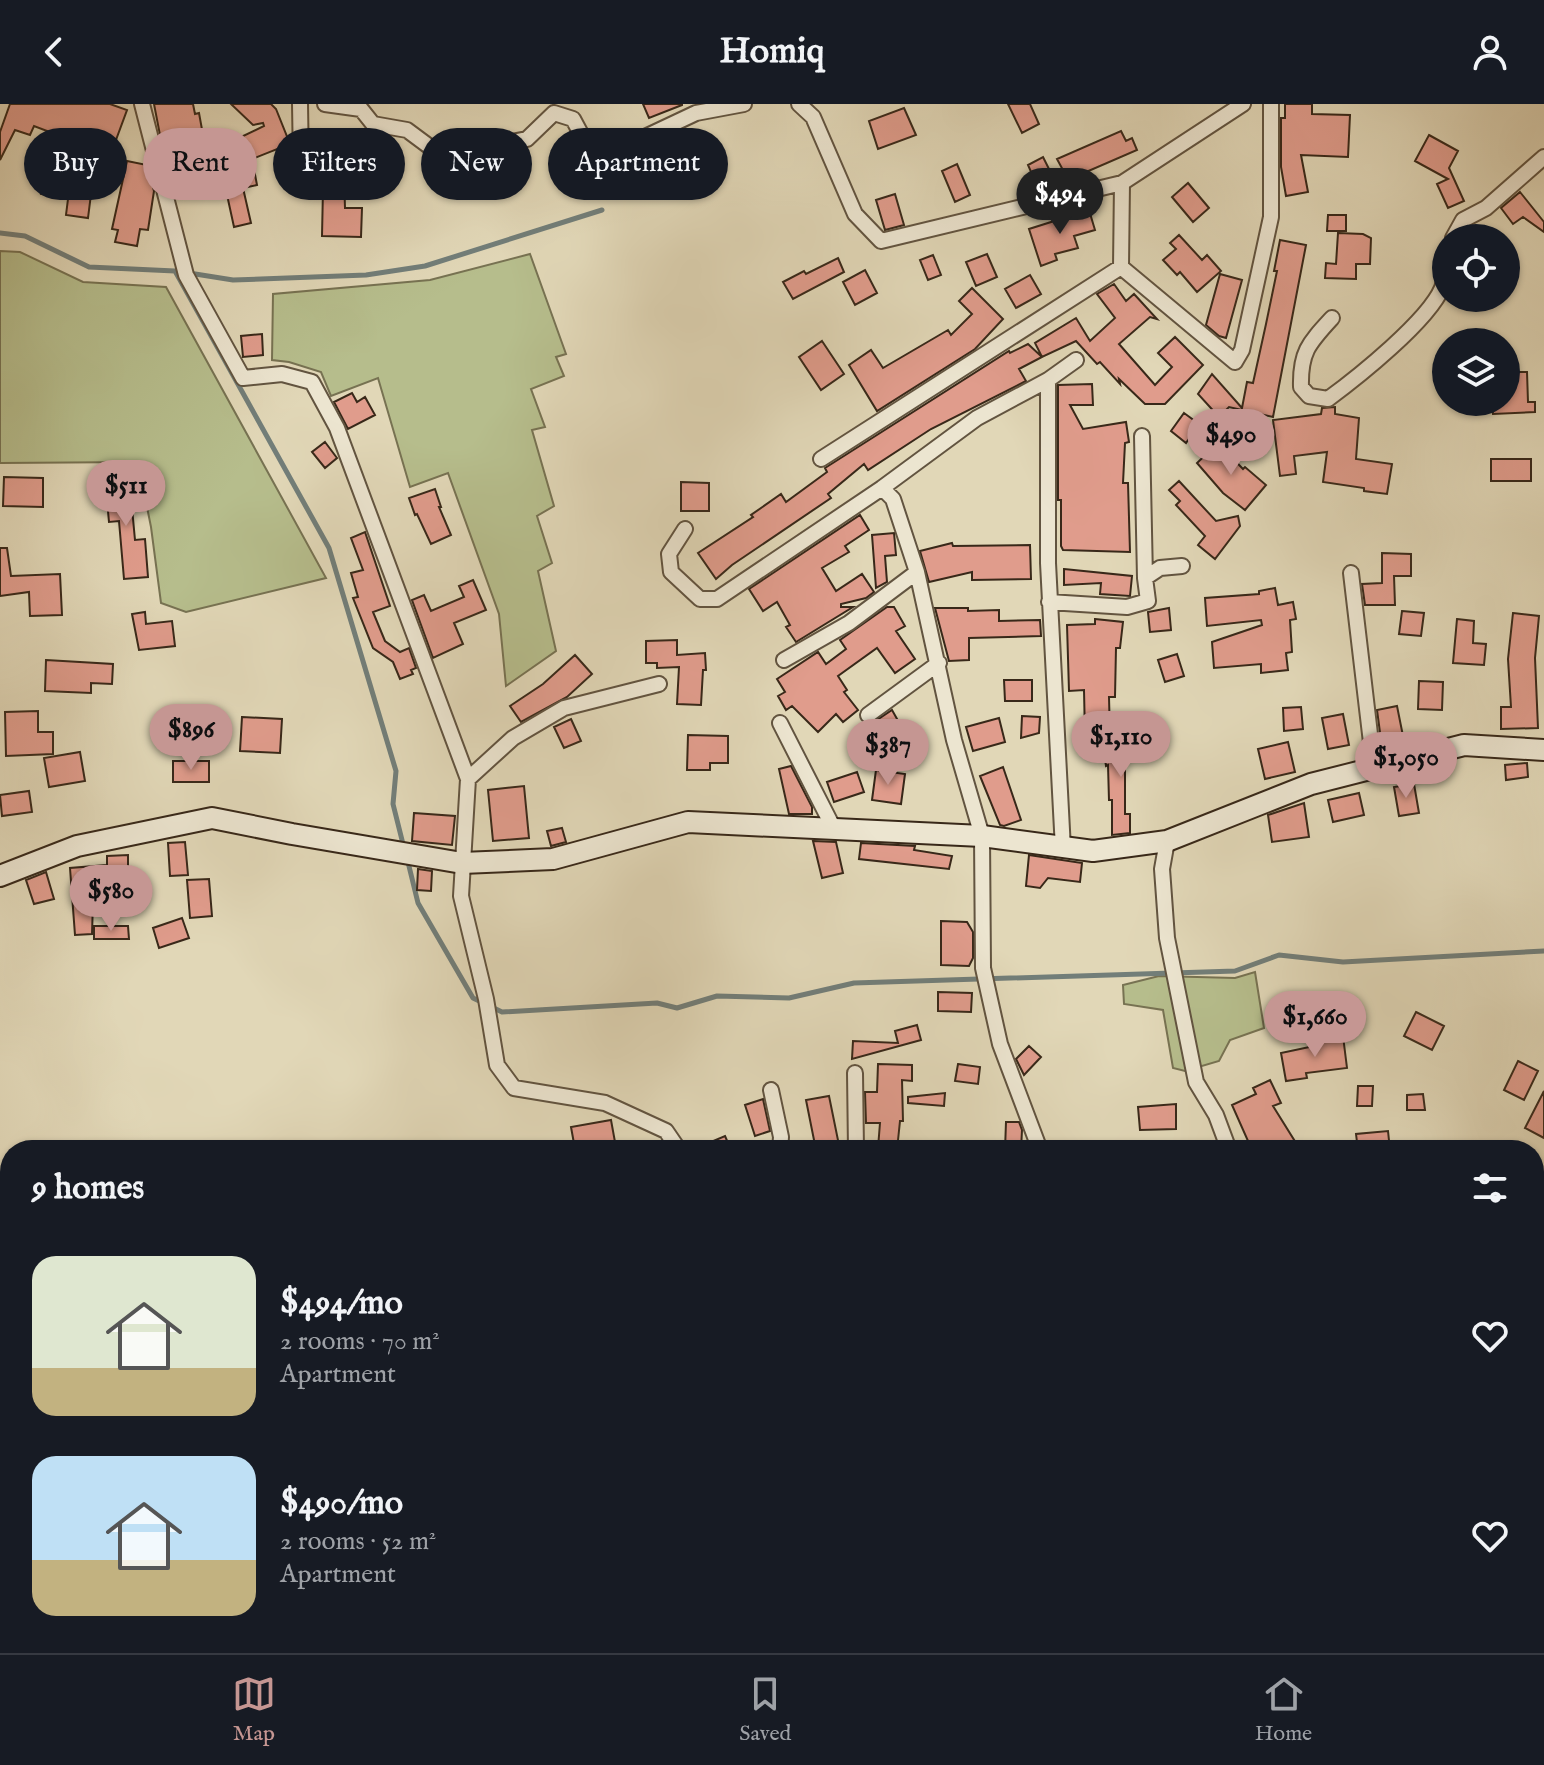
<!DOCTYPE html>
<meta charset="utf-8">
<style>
body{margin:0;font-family:"IM FELL English",serif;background:#20242c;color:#f1f3f6;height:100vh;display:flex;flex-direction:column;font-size:30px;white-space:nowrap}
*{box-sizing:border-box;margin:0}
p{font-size:26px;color:#9ea1a6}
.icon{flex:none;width:44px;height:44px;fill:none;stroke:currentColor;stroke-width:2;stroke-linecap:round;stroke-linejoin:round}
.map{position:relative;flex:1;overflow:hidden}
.side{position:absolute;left:0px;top:1036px;width:1544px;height:514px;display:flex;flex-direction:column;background:#171b24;border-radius:32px 32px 0 0;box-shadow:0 2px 6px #0004}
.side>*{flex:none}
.guide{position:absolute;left:24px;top:24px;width:800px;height:72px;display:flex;gap:16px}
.controls{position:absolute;left:1432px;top:120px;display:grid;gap:16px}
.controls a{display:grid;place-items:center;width:88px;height:88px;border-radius:50%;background:#171b24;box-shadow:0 2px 6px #0004;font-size:40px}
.price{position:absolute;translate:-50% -68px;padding:0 18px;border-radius:28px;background:#c59692;color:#111;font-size:26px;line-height:52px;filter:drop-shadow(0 2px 4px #0008)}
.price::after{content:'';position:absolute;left:50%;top:48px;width:24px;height:18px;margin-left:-12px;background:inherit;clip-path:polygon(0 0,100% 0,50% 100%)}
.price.current{background:#222;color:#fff}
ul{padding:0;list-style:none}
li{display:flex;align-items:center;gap:24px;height:200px;padding:0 32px}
li span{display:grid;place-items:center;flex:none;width:224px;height:160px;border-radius:24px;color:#555}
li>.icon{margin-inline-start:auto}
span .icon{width:96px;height:96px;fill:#fffc;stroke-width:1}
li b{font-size:34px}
h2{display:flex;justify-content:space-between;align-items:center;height:96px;padding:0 32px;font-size:34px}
.tag{padding:0 28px;border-radius:36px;background:#171b24;box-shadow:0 2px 6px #0004;font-size:28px;line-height:72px}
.tag.current{background:#c59692;color:#111}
header{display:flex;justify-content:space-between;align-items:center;height:104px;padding:0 32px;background:#171b24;font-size:36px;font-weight:800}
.dock{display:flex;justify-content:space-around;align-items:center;height:112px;border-top:2px solid #363941;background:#171b24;font-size:22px;color:#9ea1a6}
.dock a{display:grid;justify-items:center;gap:4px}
.dock .current{color:#c59692}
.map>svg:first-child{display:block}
.green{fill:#b6bd8c;stroke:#777252;stroke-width:2}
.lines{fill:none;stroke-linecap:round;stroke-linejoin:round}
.stream{stroke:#727e79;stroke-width:5}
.building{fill:#e09c8c;stroke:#382819;stroke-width:2}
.street-casing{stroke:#625440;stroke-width:18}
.secondary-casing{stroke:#382819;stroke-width:24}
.street{stroke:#ece5d0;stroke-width:14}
.secondary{stroke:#ece5d0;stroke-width:20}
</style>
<header><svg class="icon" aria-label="back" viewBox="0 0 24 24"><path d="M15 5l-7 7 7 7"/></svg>Homiq<svg class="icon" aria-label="person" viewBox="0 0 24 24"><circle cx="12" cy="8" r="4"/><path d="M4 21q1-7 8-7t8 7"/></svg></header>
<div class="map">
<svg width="1544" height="1549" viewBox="0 0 1544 1549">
<rect width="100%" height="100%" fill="#e1d7b7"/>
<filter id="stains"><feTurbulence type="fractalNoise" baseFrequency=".0025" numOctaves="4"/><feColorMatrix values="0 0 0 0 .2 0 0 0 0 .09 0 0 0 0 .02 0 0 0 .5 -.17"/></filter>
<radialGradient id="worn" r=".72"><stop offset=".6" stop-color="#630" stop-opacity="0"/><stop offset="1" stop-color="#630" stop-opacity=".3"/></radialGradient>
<path class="green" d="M0,147l20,1 63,30 83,5 160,291 -140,34 -25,-9 -10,-76 -13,-65 -138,1z
M530,150l36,100 -10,3 8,19 -33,13 14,38 -13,3 22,76 -17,10 15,47 -14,8 18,80 -50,35 -7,-72 -51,-141 -38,14 -32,-109 -47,18 -10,-24 -32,-10 -17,-2 1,-66 157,-14z
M1255,868l9,56 -34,12 -11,21 -34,10 -12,-3 -10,-58 -39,-6 -1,-19 36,-9 76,2z"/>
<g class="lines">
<path class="stream" d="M0,129l25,3 64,31 86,4 154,277 67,223 -3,33 11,44
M189,169l44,7 133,-5 59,-9 177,-56
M407,754l11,45 55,95 29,14 155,-9 20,5 40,-12 72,2 65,-15 381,-12 44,-16 64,7 201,-11"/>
</g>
<path class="building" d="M10,0h100l17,6 -14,38 -34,-12 -3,6 -42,-16 -4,9 -15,-5 -15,30v-28z
M154,0h39l2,10 4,-1 4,22 -34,7 -2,-8 -7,1z
M231,0h40l5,5 14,35 -38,15 5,26 -14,3 8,35 -17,4 -10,-46 -5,1 -1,-7 -19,9 -3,-5 -12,6 -8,-17 88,-42 -1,-3 -10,2z
M643,0h39v1l-33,13z
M1008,0h22l9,20 -17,9z
M1285,0h27v10l38,1 -2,42 -47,-2 7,37 -22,4 -5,-29v-49h4z
M904,4l12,27 -38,14 -9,-28z
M1121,27l5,10 6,-3 5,12 -51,22 2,4 -17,9 -14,-26z
M1429,31l29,16 -9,17 15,33 -16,7 -11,-24 11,-5 -33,-18z
M343,35l2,69h17l-1,29 -39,-1 1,-47h-7l-2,-48z
M522,46l5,9 -4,8 -10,1 -10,-7 6,-8z
M493,52v27h-19l-1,-23z
M1043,53l8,16 -16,8 -7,-16z
M127,57l20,4 7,26 -6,39 -8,-1 -3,17 -22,-4 3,-12 -6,-1z
M47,59l21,5 -1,7 26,3 -5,40 -22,-3 2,-16 -27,-5z
M957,60l13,31 -15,7 -13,-31z
M437,69h21v15h-21z
M1188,79l21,25 -16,14 -21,-25z
M1520,88l24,30v10l-21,-15 -10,7 -12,-16z
M895,90l9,31 -19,5 -9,-30z
M1089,106l6,20 -21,6 4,12 -23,6 2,6 -16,6 -12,-37z
M1328,111h18v16h-19z
M1338,129l25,1 8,4 -1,26h-14v15l-31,-1 1,-15 10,1z
M1179,131l23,25 5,-5 14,16 -24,21 -17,-20 -3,3 -14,-15 13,-11 -6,-6z
M1280,136l26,5 -33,172 -44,-10 -10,10 -21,-23 14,-20 30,34 5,-26 6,1 13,-59 11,-53h-3z
M987,150l10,23 -21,9 -10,-24z
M933,151l8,20 -13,5 -8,-20z
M838,154l6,14 -51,27 -10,-17 21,-11 2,3z
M865,166l12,23 -22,12 -12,-23z
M1220,170l22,6 -16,58 -7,-2 -13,-11z
M1030,171l11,19 -25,14 -11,-19z
M1114,180l12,17 8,-7 23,25 -7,-2 -31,27 36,41 17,-18 -14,-14 17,-16 28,28 -38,39h-20l-26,-25 1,5 -20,-22 -3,2 -21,-23 -34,16 -7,-14 41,-25 14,23 25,-23 -18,-24z
M972,184l31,31 -28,30 -98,62 -28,-46 22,-15 12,18 65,-38 3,5 21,-21 -13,-13z
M262,230l1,21 -20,2 -2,-21z
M822,237l22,33 -23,16 -22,-33z
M1028,240l14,13 -23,12 7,12 -95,48 -63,41 -4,-6 -36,30 3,4 -99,67 -16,14 -18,-26 55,-36 -2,-2 30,-21 5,8 41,-30 -2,-4 184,-117 1,2z
M1506,268h21l1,30h7v10l-42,2 -1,-12h14z
M1092,280l1,21h-23l13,24 43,-7 3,20 -4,1 -2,40h5l2,69 -67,-2 -2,-4v-46h-3v-115z
M352,289l5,9 8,-5 10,18 -27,14 -14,-27z
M1335,303v7l24,4 -3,41 36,5 -5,30 -23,-3v-3l-41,-6 4,-30 -33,4 2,18 -16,2 -7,-56 48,-6 1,-6z
M1184,309l15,11 -13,19 -15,-12z
M325,338l12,16 -12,10 -13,-16z
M1218,339l25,26 2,-2 21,18 -21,25 -22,-17 -26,-30z
M1491,355h40v22h-40z
M129,372l6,64 10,-1 3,38 -24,2 -5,-58 -10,1 -4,-43z
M4,373l39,1v29l-40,-1z
M1179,377l37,40 22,-5 2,10 -25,33 -17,-14 7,-9 -29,-31 4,-4 -11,-11z
M681,378l28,1v28h-28z
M435,385l6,18h-2l12,28 -20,9 -14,-30 -2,1 -6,-17z
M860,411l9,15 -24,16 4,6 -27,16 14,23 26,-17 12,18 -8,6 -25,6v3h12l-57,35 -10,-15 4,-2 -13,-23 -14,9 -14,-22z
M365,428l25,74 -17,6 12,29 15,11 9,-4 7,20 -5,2 2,4 -13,5 -7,-17 -20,-14 -20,-50 5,-1 -7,-24 12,-3 -12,-32z
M894,429l2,22 -11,1 2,26 -11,6 -4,-53z
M952,439l1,3 77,-1 1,34 -59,1v-8l-43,10 -9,-31z
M0,444h7l4,28 49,-2 2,41 -32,1 -1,-24 -29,4z
M1382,449l29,1v22h-17l1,29h-30l-3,-21 20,-1z
M1064,465l68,7 -2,20 -30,-2 1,-11 -37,2z
M473,476l13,30 -32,13 9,21 -30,14 -21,-58 12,-5 7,16 33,-14 -5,-11z
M1275,484l3,17 15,-3 3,17 -6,1 2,32 -6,1 2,17 -27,3v-9l-47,4 -2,-26 50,-17 -1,-5 -54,6 -2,-28 54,-4v-3z
M887,503h7l11,19 -9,5 19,28 -20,14 -18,-25 -39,28 9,14 -3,2 14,18 -15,12 -7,-8 -18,18 -26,-26 -6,4 -8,-14 7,-4 -8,-13 41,-27 8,12 20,-15 -6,-9z
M935,504h33v3l31,-1v11l41,-1 1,16 -72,2v22l-20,1z
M1169,504l2,22 -21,2 -2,-20z
M1402,507l22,2 -3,23 -22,-2z
M145,508l1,12 26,-3 3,25 -36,4 -7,-36z
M1513,509l26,3 -4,42 3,70 -37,1v-22h10l-3,-48z
M1095,515l28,3 -3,26h-4l-1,49h-6l1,39h-25l-1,-46 -15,1 -2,-66 28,-1z
M1457,515l17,2 -1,22 13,1 -2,21 -31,-2z
M677,536v15l28,-2 1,17h-3l-2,35 -24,-1 2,-37 -22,1v-5h-11v-22z
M1177,550l7,22 -19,6 -7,-22z
M575,551l17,19 -25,23 -46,25 -11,-16 33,-22z
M46,556l67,4 -1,20 -21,-1v10l-46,-2z
M1004,576h28v21h-27z
M1419,577l24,1 -1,28 -24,-1z
M1397,602l6,30 -22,4 -4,-30z
M1301,603l2,22 -19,2 -1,-23z
M892,606l18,32 -23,13 -16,-31z
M38,607v21h15v22l-47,2 -1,-44z
M1343,610l6,31 -21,4 -6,-31z
M1022,612l18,1 -1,16 -18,5z
M242,613l40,2 -2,34 -40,-2z
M999,614l6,24 -32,9 -7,-24z
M571,615l10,22 -17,7 -10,-21z
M688,631l40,1v27h-18v7h-23z
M1142,633l4,21 -21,5v51h5v19l-18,2v-35h-3l-1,-35 -2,1 -3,-21z
M1288,638l7,30 -30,7 -7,-30z
M80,648l5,29 -36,6 -5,-29z
M173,657h36v21h-36z
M1527,659l1,14 -22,3 -1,-15z
M791,662l21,41v7h-23l-10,-45z
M1003,663l18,53 -17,6 -4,-1 -20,-49z
M876,666l29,4 -4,30 -29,-4z
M857,668l7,20 -30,10 -7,-20z
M1414,680l5,29 -20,3 -5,-29z
M524,682l5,52 -36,3 -5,-51z
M29,687l3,21 -30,4 -2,-21z
M1359,689l5,22 -31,7 -5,-22z
M1304,699l5,34 -37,5 -4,-27z
M414,709l41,3 -3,29 -40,-4z
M562,724l4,14 -15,4 -4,-15z
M813,737l23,1 7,31 -21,5z
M185,738l3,33 -18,1 -2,-33z
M861,739l54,3 -1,4 38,6 -3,13 -90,-10z
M128,751v44l-35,3 -1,32 -17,1 -5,-67 37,-3v-9z
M1029,751l53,8 -2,19 -32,-4 -8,10 -14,-2z
M418,765l14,2 -1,20 -14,-1z
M46,768l8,27 -20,5 -8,-24z
M209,775l3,37 -22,2 -3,-38z
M182,814l7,20 -30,10 -6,-20z
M941,817l26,1 6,10v26l-4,8 -28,-1z
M94,822h34l1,13h-35z
M938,888l34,1 -1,19 -33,-1z
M1416,908l28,14 -12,24 -28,-14z
M917,921l4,15 -69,19 1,-18 45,2 -3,-12z
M1343,932l4,32 -41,5 1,5 -21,3 -5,-28 38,-8 -1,-6z
M1029,942l12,11 -17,18 -8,-16z
M1518,957l20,10 -14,29 -20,-10z
M878,960l34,1v16l-10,-1 1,41h-3l-3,29 -19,-2 2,-25h-14l-1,-31h12z
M958,960l22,3 -2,17 -23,-3z
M1270,976l11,23 -8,3 23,37 -12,7h-32l-20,-45 24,-11 -3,-6z
M1358,982h15l-1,20h-15z
M1544,987v47l-19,-10z
M945,989l-1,13 -36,-3v-6z
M1423,990l2,16h-18v-15z
M829,992l11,54h-24l-10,-50z
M763,995l7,32 -15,5 -10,-31z
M1176,1000v25l-36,1 -2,-23z
M611,1016l4,22 -40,7 -4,-22z
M1006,1018h13l3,8 -1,20h-16z
M1388,1027l2,19h-32l-2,-16z
M725,1032l6,14h-39z"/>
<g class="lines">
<defs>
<path id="street" d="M142,0l44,171 57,103 39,-4 30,8 25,46 131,351 -7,117 25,103 11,66 17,23 91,15 61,28 13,19
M300,0l1,60
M325,0l36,5 12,15 34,6 35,26 85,-17 27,-26 19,6 15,28 21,7 87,-41 48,-9
M799,0l14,13 42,97 26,27 241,-58
M1453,134l10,-18 23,-12 58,-51
M1121,163l114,95 7,-12 29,-133v-113
M1332,214c-23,25 -32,34 -31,69l8,9 19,3c30,-22 100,-78 114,-111 2,-6 3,-13 4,-19
M1048,276v183l15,286
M1142,332l3,142
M821,355l300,-192 1,-84 121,-79
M882,384l11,11 24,73 37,168 28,96 1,132 17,76 40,106
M685,425l-16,25 2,18 29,27h17l165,-111 95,-70 71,-38 28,-20
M1351,469l23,195
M1049,498l78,5 21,-6 -3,-23 15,-10 22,-2
M784,556l65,-37 68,-51
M868,611l71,-52
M780,619l53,104
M468,675l45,-41 51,-30 95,-24
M1167,737l-5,28 5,69 29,144 20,33 13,35
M855,969l1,77
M771,986l10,47 -1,13
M1534,1169l10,-8
M0,1290l10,-1
M537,1540l3,9
M941,1540l6,9
M1107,1540l1,9
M668,1549l1,-9
M1243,1549v-9"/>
<path id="secondary" d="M0,772l77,-30 135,-28 80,16 170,29 91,-4 135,-37 294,14 111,15 74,-10 144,-57 153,-39 80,5
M1534,1521l10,-4
M1263,1540c66,9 130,7 196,0
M1134,1549l82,-9"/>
</defs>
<use href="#street" class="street-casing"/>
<use href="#secondary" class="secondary-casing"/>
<use href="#street" class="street"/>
<use href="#secondary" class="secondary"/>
</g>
<rect width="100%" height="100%" filter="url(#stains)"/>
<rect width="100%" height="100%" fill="url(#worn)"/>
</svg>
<div class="controls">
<a><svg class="icon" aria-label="locate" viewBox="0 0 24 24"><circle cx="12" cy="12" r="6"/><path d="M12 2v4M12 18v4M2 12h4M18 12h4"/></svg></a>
<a><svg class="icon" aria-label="layers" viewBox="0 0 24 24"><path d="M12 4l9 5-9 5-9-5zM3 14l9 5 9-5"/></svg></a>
</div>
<b class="price current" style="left:1060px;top:132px">$494</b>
<b class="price" style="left:1231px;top:373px">$490</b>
<b class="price" style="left:126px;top:424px">$511</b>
<b class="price" style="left:191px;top:668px">$896</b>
<b class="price" style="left:1121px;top:675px">$1,110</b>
<b class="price" style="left:888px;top:683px">$387</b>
<b class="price" style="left:1406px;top:696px">$1,050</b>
<b class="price" style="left:111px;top:829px">$580</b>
<b class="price" style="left:1315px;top:955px">$1,660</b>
<div class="guide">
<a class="tag">Buy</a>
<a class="tag current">Rent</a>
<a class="tag">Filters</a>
<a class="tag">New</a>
<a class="tag">Apartment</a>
</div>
<section class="side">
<h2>9 homes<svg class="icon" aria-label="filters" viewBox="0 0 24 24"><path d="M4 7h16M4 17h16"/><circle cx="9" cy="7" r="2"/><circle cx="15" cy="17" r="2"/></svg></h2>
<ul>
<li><span style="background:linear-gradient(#dfe7d0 70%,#c2b280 0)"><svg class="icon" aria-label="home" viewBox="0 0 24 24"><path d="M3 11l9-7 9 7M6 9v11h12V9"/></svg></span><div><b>$494/mo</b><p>2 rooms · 70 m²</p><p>Apartment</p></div><svg class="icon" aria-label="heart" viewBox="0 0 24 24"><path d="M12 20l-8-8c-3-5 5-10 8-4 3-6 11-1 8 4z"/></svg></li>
<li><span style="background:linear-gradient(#bfe0f5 65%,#c2b280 0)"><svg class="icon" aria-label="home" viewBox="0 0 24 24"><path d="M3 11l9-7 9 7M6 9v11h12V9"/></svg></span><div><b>$490/mo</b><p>2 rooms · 52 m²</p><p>Apartment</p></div><svg class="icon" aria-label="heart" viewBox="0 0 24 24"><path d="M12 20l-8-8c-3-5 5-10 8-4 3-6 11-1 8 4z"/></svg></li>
</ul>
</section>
</div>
<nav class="dock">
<a class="current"><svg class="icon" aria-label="map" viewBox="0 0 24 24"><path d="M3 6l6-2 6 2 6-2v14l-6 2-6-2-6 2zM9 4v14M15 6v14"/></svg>Map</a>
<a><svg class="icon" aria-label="saved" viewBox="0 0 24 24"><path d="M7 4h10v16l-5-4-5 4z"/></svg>Saved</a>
<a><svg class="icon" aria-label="home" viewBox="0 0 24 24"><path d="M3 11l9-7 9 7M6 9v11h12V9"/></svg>Home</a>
</nav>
